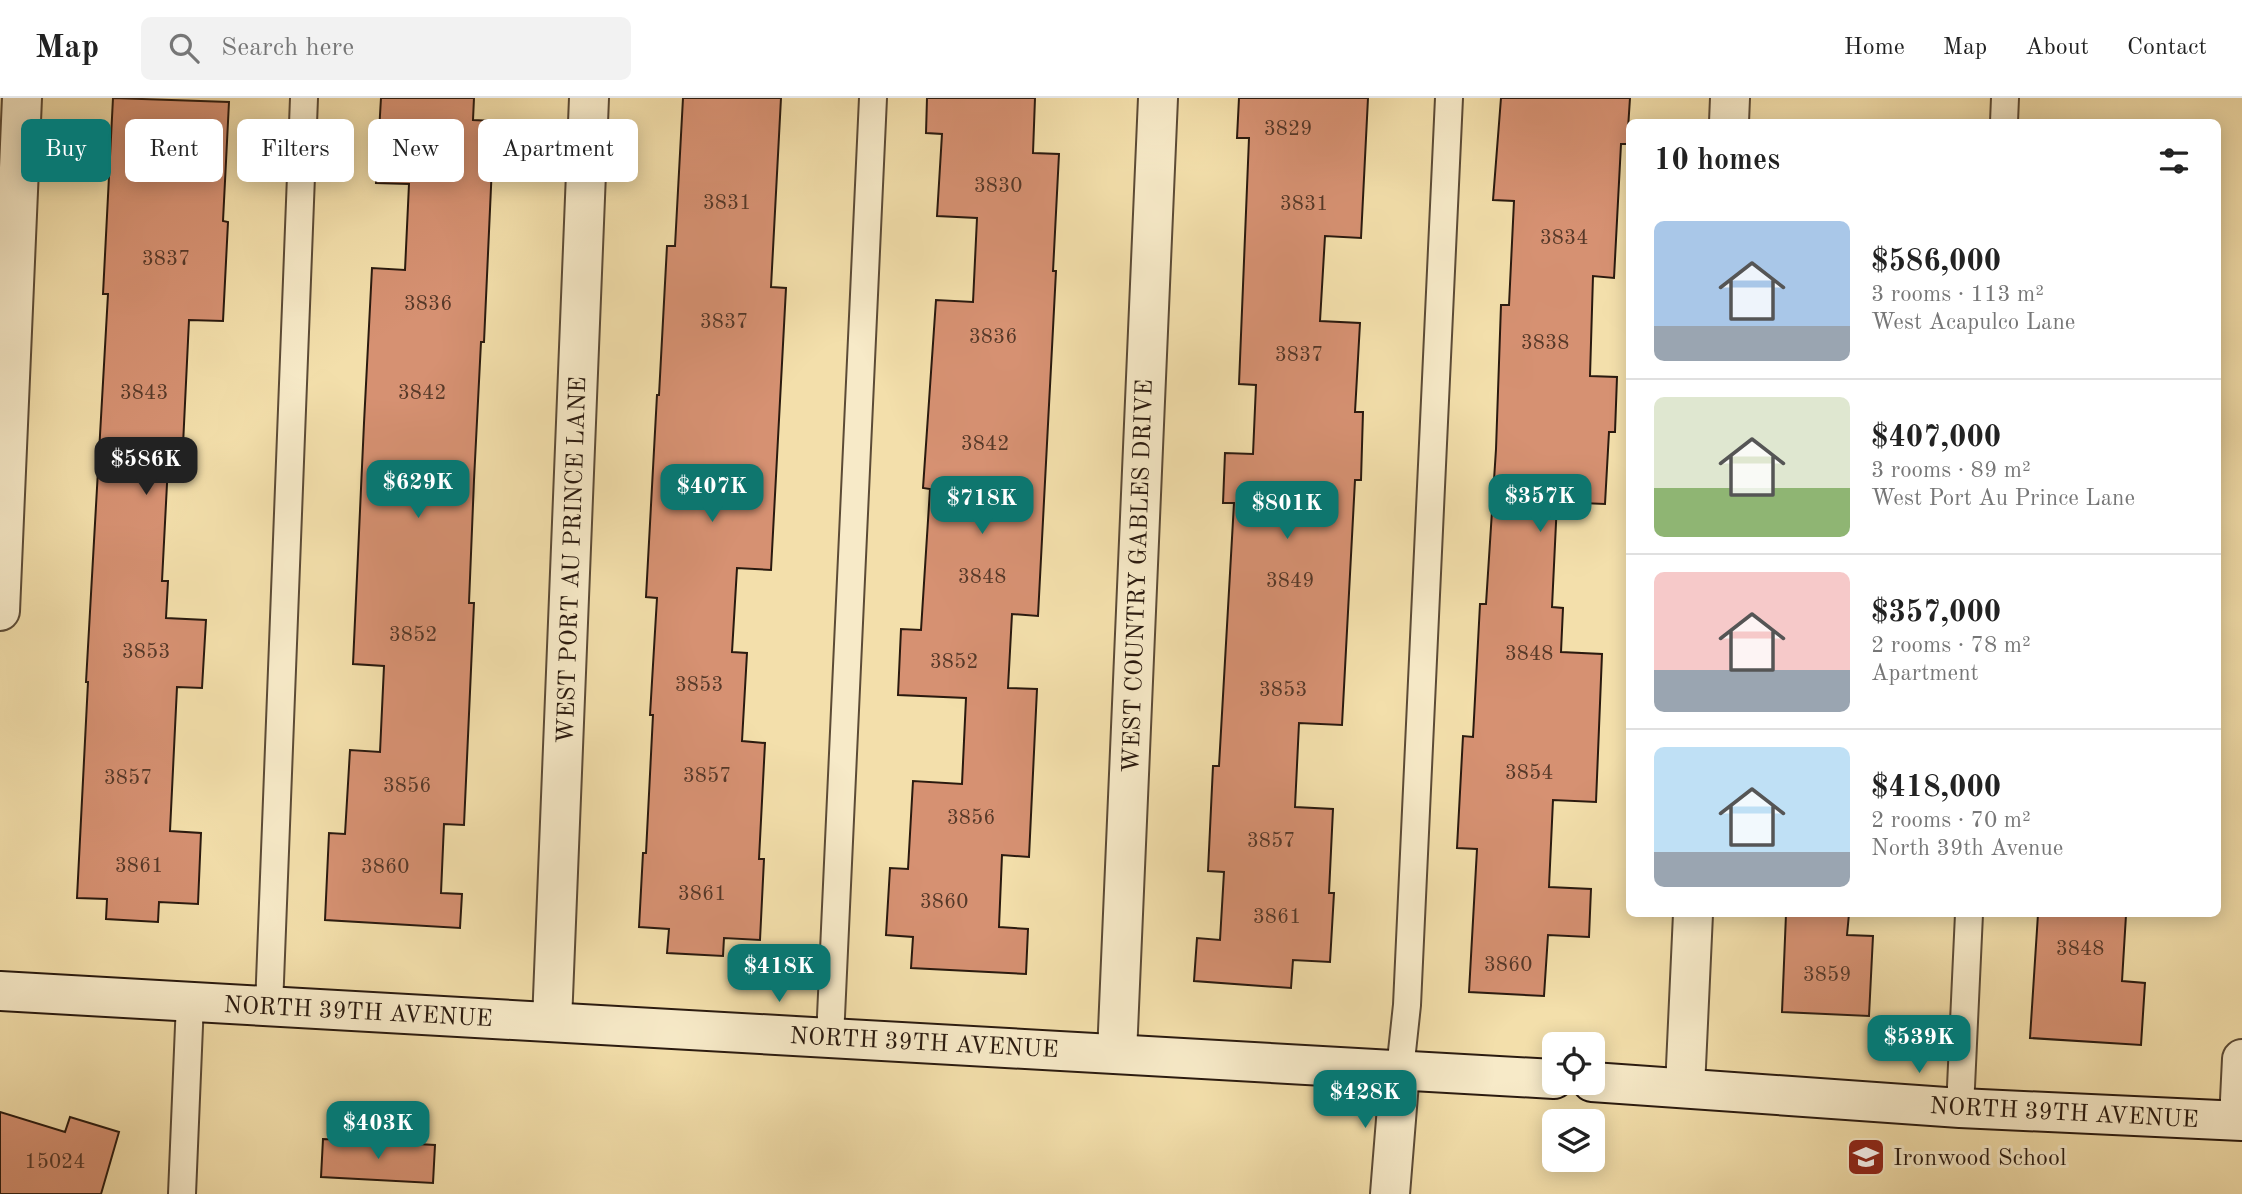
<!DOCTYPE html>
<meta charset="utf-8">
<style>
body{margin:0;font-family:"Old Standard TT",serif;background:#f2f2f2;color:#222;height:100vh;display:flex;flex-direction:column;font-size:26px;white-space:nowrap}
*{box-sizing:border-box;margin:0}
p{font-size:23px;color:#767676}
.icon{flex:none;width:38px;height:38px;fill:none;stroke:currentColor;stroke-width:2;stroke-linecap:round;stroke-linejoin:round}
.map{position:relative;flex:1;overflow:hidden}
.drawer{position:absolute;left:1626px;top:21px;width:595px;height:798px;display:flex;flex-direction:column;background:#fff;border-radius:10px;box-shadow:0 4px 18px #0003}
.drawer>*{flex:none}
.top-card{position:absolute;left:21px;top:21px;width:665px;height:63px;display:flex;gap:14px}
.controls{position:absolute;left:1542px;top:934px;display:grid;gap:14px}
.controls a{display:grid;place-items:center;width:63px;height:63px;border-radius:10px;background:#fff;box-shadow:0 4px 18px #0003;font-size:35px}
.price{position:absolute;translate:-50% -60px;padding:0 16px;border-radius:14px;background:#0f766e;color:#fff;font-size:23px;line-height:46px;filter:drop-shadow(0 2px 4px #0008)}
.price::after{content:'';position:absolute;left:50%;top:42px;width:21px;height:16px;margin-left:-10px;background:inherit;clip-path:polygon(0 0,100% 0,50% 100%)}
.price.current{background:#222;color:#fff}
ul{padding:0;list-style:none}
li{display:flex;align-items:center;gap:21px;height:175px;padding:0 28px}
li+li{border-top:2px solid #e0e0e0}
li span{display:grid;place-items:center;flex:none;width:196px;height:140px;border-radius:10px;color:#555}
li>.icon{margin-inline-start:auto}
span .icon{width:84px;height:84px;fill:#fffc;stroke-width:1}
li b{font-size:30px}
h2{display:flex;justify-content:space-between;align-items:center;height:84px;padding:0 28px;font-size:30px}
.tag{padding:0 24px;border-radius:10px;background:#fff;box-shadow:0 4px 18px #0003;font-size:24px;line-height:63px}
.tag.current{background:#0f766e;color:#fff}
header{display:flex;align-items:center;gap:42px;box-sizing:border-box;height:98px;padding:0 35px;background:#fff;border-bottom:2px solid #e0e0e0}
header strong{font-size:33px}
nav{display:flex;gap:38px;margin-inline-start:auto;font-size:24px}
.search{width:490px;height:63px;background:#f2f2f2;display:flex;align-items:center;gap:18px;box-sizing:border-box;padding:0 24px;border-radius:10px;color:#767676;font-size:26px}
.map>svg:first-child{display:block}
.building{fill:#d69172;stroke:#2a1a0f;stroke-width:2}
.lines{fill:none;stroke-linecap:round;stroke-linejoin:round}
.lane-casing{stroke:#5c4b36;stroke-width:30}
.street-casing{stroke:#5c4b36;stroke-width:42}
.secondary-casing{stroke:#2a1a0f;stroke-width:42}
.lane{stroke:#f7eac8;stroke-width:26}
.street{stroke:#f7eac8;stroke-width:38}
.secondary{stroke:#f7eac8;stroke-width:38}
.labels{text-anchor:middle;stroke-width:6;stroke-linejoin:round;paint-order:stroke}
.number-label{font-size:21px;fill:#553828}
.street-label{font-size:24px;fill:#2a1a0f;stroke:#f7eac8}
.poi-label{font-size:24px;fill:#2a1a0f;stroke:#f7eac8;text-anchor:start}
</style>
<header>
<strong>Map</strong>
<div class="search"><svg class="icon" aria-label="search" viewBox="0 0 24 24"><circle cx="10" cy="10" r="6"/><path d="M15 15l6 6"/></svg>Search here</div>
<nav><a>Home</a><a>Map</a><a>About</a><a>Contact</a></nav>
</header>
<div class="map">
<svg width="2242" height="1096" viewBox="0 0 2242 1096">
<rect width="100%" height="100%" fill="#f3dfab"/>
<filter id="stains"><feTurbulence type="fractalNoise" baseFrequency=".00286" numOctaves="4"/><feColorMatrix values="0 0 0 0 .2 0 0 0 0 .09 0 0 0 0 .02 0 0 0 .5 -.17"/></filter>
<radialGradient id="worn" r=".72"><stop offset=".6" stop-color="#630" stop-opacity="0"/><stop offset="1" stop-color="#630" stop-opacity=".3"/></radialGradient>
<path class="building" d="M113,0l116,4 -6,119 5,1 -5,99 -34,-1 -6,125h-14l-7,136h6l-2,37 40,2 -4,68 -25,-1 -7,144 31,2 -3,71 -39,-2 -1,20 -52,-3 1,-20 -30,-1 11,-216h-2l22,-388h-5z
M381,0h93l-1,22 21,1 -10,221h-3l-7,138 -5,123h5l-10,222 -20,-1 -3,69 21,1 -2,34 -135,-8 4,-87 16,1 5,-84 30,2 4,-86 -31,-2 11,-241 8,-155 33,2 4,-86 -33,-1z
M683,0h98l-10,189 15,1 -15,282 -34,-2 -5,84 15,1 -5,88 23,2 -6,116h5l-4,81 -36,-2 -1,18 -56,-3 2,-24 -30,-2 4,-74h3l7,-138h-3l7,-117 -11,-1 11,-202h2l8,-149h8z
M927,0h108l-2,55 26,1 -6,117h3l-18,345 -26,-2 -4,74 29,1 -8,168 -27,-2 -3,72 29,2 -2,45 -115,-6 2,-31 -27,-2 4,-67 18,1 5,-88 49,3 4,-86 -68,-3 3,-66 20,1 9,-141 -7,-1 13,-188 37,2 4,-84 -40,-2 5,-82 -16,-1z
M1239,0h129l-7,140 -36,-2 -5,85 40,2 -5,89h8l-2,68h-6l-13,245 -43,-2 -4,84 38,2 -4,84h5l-4,69 -37,-2 -2,28 -97,-7 3,-43 23,2 4,-68 -16,-1 5,-105h6l15,-263h-11l2,-50 28,1 3,-69 -17,-1 10,-246h-12z
M1501,0h129l-3,46h-6l-7,134 -21,-2 -3,100 27,1 -2,55h-6l-4,72 -48,-2 -5,105 11,1 -2,44 41,2 -6,148 -43,-2 -4,87 42,2 -2,48 -41,-2 -4,61 -75,-4 8,-143 -20,-1 6,-112 10,1 7,-133h6l10,-155 5,-144h8l5,-104 -21,-1z
M1786,816h63l-2,21 26,1 -4,80 -87,-4z
M2038,816l88,1 -4,66 23,2 -4,62 -111,-7z
M0,1014l65,20 5,-15 49,15 -18,62h-101z
M323,1041l112,6 -2,38 -112,-6z"/>
<g class="lines">
<defs>
<path id="lane" d="M2004,24l1,-24
M269,909l35,-909
M830,940l43,-940
M1400,972l7,-65 42,-907
M1960,1010l9,-194
M182,1096l8,-192"/>
<path id="street" d="M1729,24l1,-24
M0,513l22,-513
M552,924l37,-924
M1117,956l41,-956
M1685,990l8,-174
M2239,1022l3,-61
M1390,1096l10,-124"/>
<path id="secondary" d="M0,893l1554,88
M1592,984l368,26 282,13"/>
</defs>
<use href="#lane" class="lane-casing"/>
<use href="#street" class="street-casing"/>
<use href="#secondary" class="secondary-casing"/>
<use href="#lane" class="lane"/>
<use href="#street" class="street"/>
<use href="#secondary" class="secondary"/>
</g>
<defs>
<symbol id="school-square" viewBox="-11 -11 22 22"><rect x="-9" y="-9" width="18" height="18" rx="4" fill="#8f2418" stroke="#f7eac8"/><path d="M0-5L7-2L0 1L-7-2ZM-4 1L0 2.5L4 1V4Q0 6-4 4Z" fill="#fff"/></symbol>
</defs>
<g fill-rule="evenodd">
<use href="#school-square" x="1844" y="1037" width="44" height="44"/>
</g>
<g class="labels">
<g class="number-label">
<text x="1288" y="37">3829</text>
<text x="998" y="94">3830</text>
<text x="727" y="111">3831</text>
<text x="1304" y="112">3831</text>
<text x="1564" y="146">3834</text>
<text x="166" y="167">3837</text>
<text x="428" y="212">3836</text>
<text x="724" y="230">3837</text>
<text x="993" y="245">3836</text>
<text x="1545" y="251">3838</text>
<text x="1299" y="263">3837</text>
<text x="144" y="301">3843</text>
<text x="422" y="301">3842</text>
<text x="985" y="352">3842</text>
<text x="982" y="485">3848</text>
<text x="1290" y="489">3849</text>
<text x="413" y="543">3852</text>
<text x="146" y="560">3853</text>
<text x="1529" y="562">3848</text>
<text x="954" y="570">3852</text>
<text x="699" y="593">3853</text>
<text x="1283" y="598">3853</text>
<text x="1529" y="681">3854</text>
<text x="707" y="684">3857</text>
<text x="128" y="686">3857</text>
<text x="407" y="694">3856</text>
<text x="971" y="726">3856</text>
<text x="1271" y="749">3857</text>
<text x="139" y="774">3861</text>
<text x="385" y="775">3860</text>
<text x="702" y="802">3861</text>
<text x="944" y="810">3860</text>
<text x="1277" y="825">3861</text>
<text x="2080" y="857">3848</text>
<text x="1508" y="873">3860</text>
<text x="1827" y="883">3859</text>
<text x="55" y="1070">15024</text>
</g>
<g class="street-label">
<text transform="translate(571 462) rotate(-88)" y="8">WEST PORT AU PRINCE LANE</text>
<text transform="translate(1137 478) rotate(-88)" y="8">WEST COUNTRY GABLES DRIVE</text>
<text transform="translate(358 913) rotate(3)" y="8">NORTH 39TH AVENUE</text>
<text transform="translate(924 944) rotate(3)" y="8">NORTH 39TH AVENUE</text>
<text transform="translate(2064 1014) rotate(3)" y="8">NORTH 39TH AVENUE</text>
</g>
<g class="poi-label">
<text x="1893" y="1067">Ironwood School</text>
</g>
</g>
<rect width="100%" height="100%" filter="url(#stains)"/>
<rect width="100%" height="100%" fill="url(#worn)"/>
</svg>
<div class="controls">
<a><svg class="icon" aria-label="locate" viewBox="0 0 24 24"><circle cx="12" cy="12" r="6"/><path d="M12 2v4M12 18v4M2 12h4M18 12h4"/></svg></a>
<a><svg class="icon" aria-label="layers" viewBox="0 0 24 24"><path d="M12 4l9 5-9 5-9-5zM3 14l9 5 9-5"/></svg></a>
</div>
<b class="price current" style="left:146px;top:399px">$586K</b>
<b class="price" style="left:418px;top:422px">$629K</b>
<b class="price" style="left:712px;top:426px">$407K</b>
<b class="price" style="left:1540px;top:436px">$357K</b>
<b class="price" style="left:982px;top:438px">$718K</b>
<b class="price" style="left:1287px;top:443px">$801K</b>
<b class="price" style="left:779px;top:906px">$418K</b>
<b class="price" style="left:1919px;top:977px">$539K</b>
<b class="price" style="left:1365px;top:1032px">$428K</b>
<b class="price" style="left:378px;top:1063px">$403K</b>
<div class="top-card">
<a class="tag current">Buy</a>
<a class="tag">Rent</a>
<a class="tag">Filters</a>
<a class="tag">New</a>
<a class="tag">Apartment</a>
</div>
<section class="drawer">
<h2>10 homes<svg class="icon" aria-label="filters" viewBox="0 0 24 24"><path d="M4 7h16M4 17h16"/><circle cx="9" cy="7" r="2"/><circle cx="15" cy="17" r="2"/></svg></h2>
<ul>
<li><span style="background:linear-gradient(#a9c7e8 75%,#9aa5b1 0)"><svg class="icon" aria-label="home" viewBox="0 0 24 24"><path d="M3 11l9-7 9 7M6 9v11h12V9"/></svg></span><div><b>$586,000</b><p>3 rooms · 113 m²</p><p>West Acapulco Lane</p></div></li>
<li><span style="background:linear-gradient(#dfe7d0 65%,#8fb573 0)"><svg class="icon" aria-label="home" viewBox="0 0 24 24"><path d="M3 11l9-7 9 7M6 9v11h12V9"/></svg></span><div><b>$407,000</b><p>3 rooms · 89 m²</p><p>West Port Au Prince Lane</p></div></li>
<li><span style="background:linear-gradient(#f6c9c9 70%,#9aa5b1 0)"><svg class="icon" aria-label="home" viewBox="0 0 24 24"><path d="M3 11l9-7 9 7M6 9v11h12V9"/></svg></span><div><b>$357,000</b><p>2 rooms · 78 m²</p><p>Apartment</p></div></li>
<li><span style="background:linear-gradient(#bfe0f5 75%,#9aa5b1 0)"><svg class="icon" aria-label="home" viewBox="0 0 24 24"><path d="M3 11l9-7 9 7M6 9v11h12V9"/></svg></span><div><b>$418,000</b><p>2 rooms · 70 m²</p><p>North 39th Avenue</p></div></li>
</ul>
</section>
</div>
